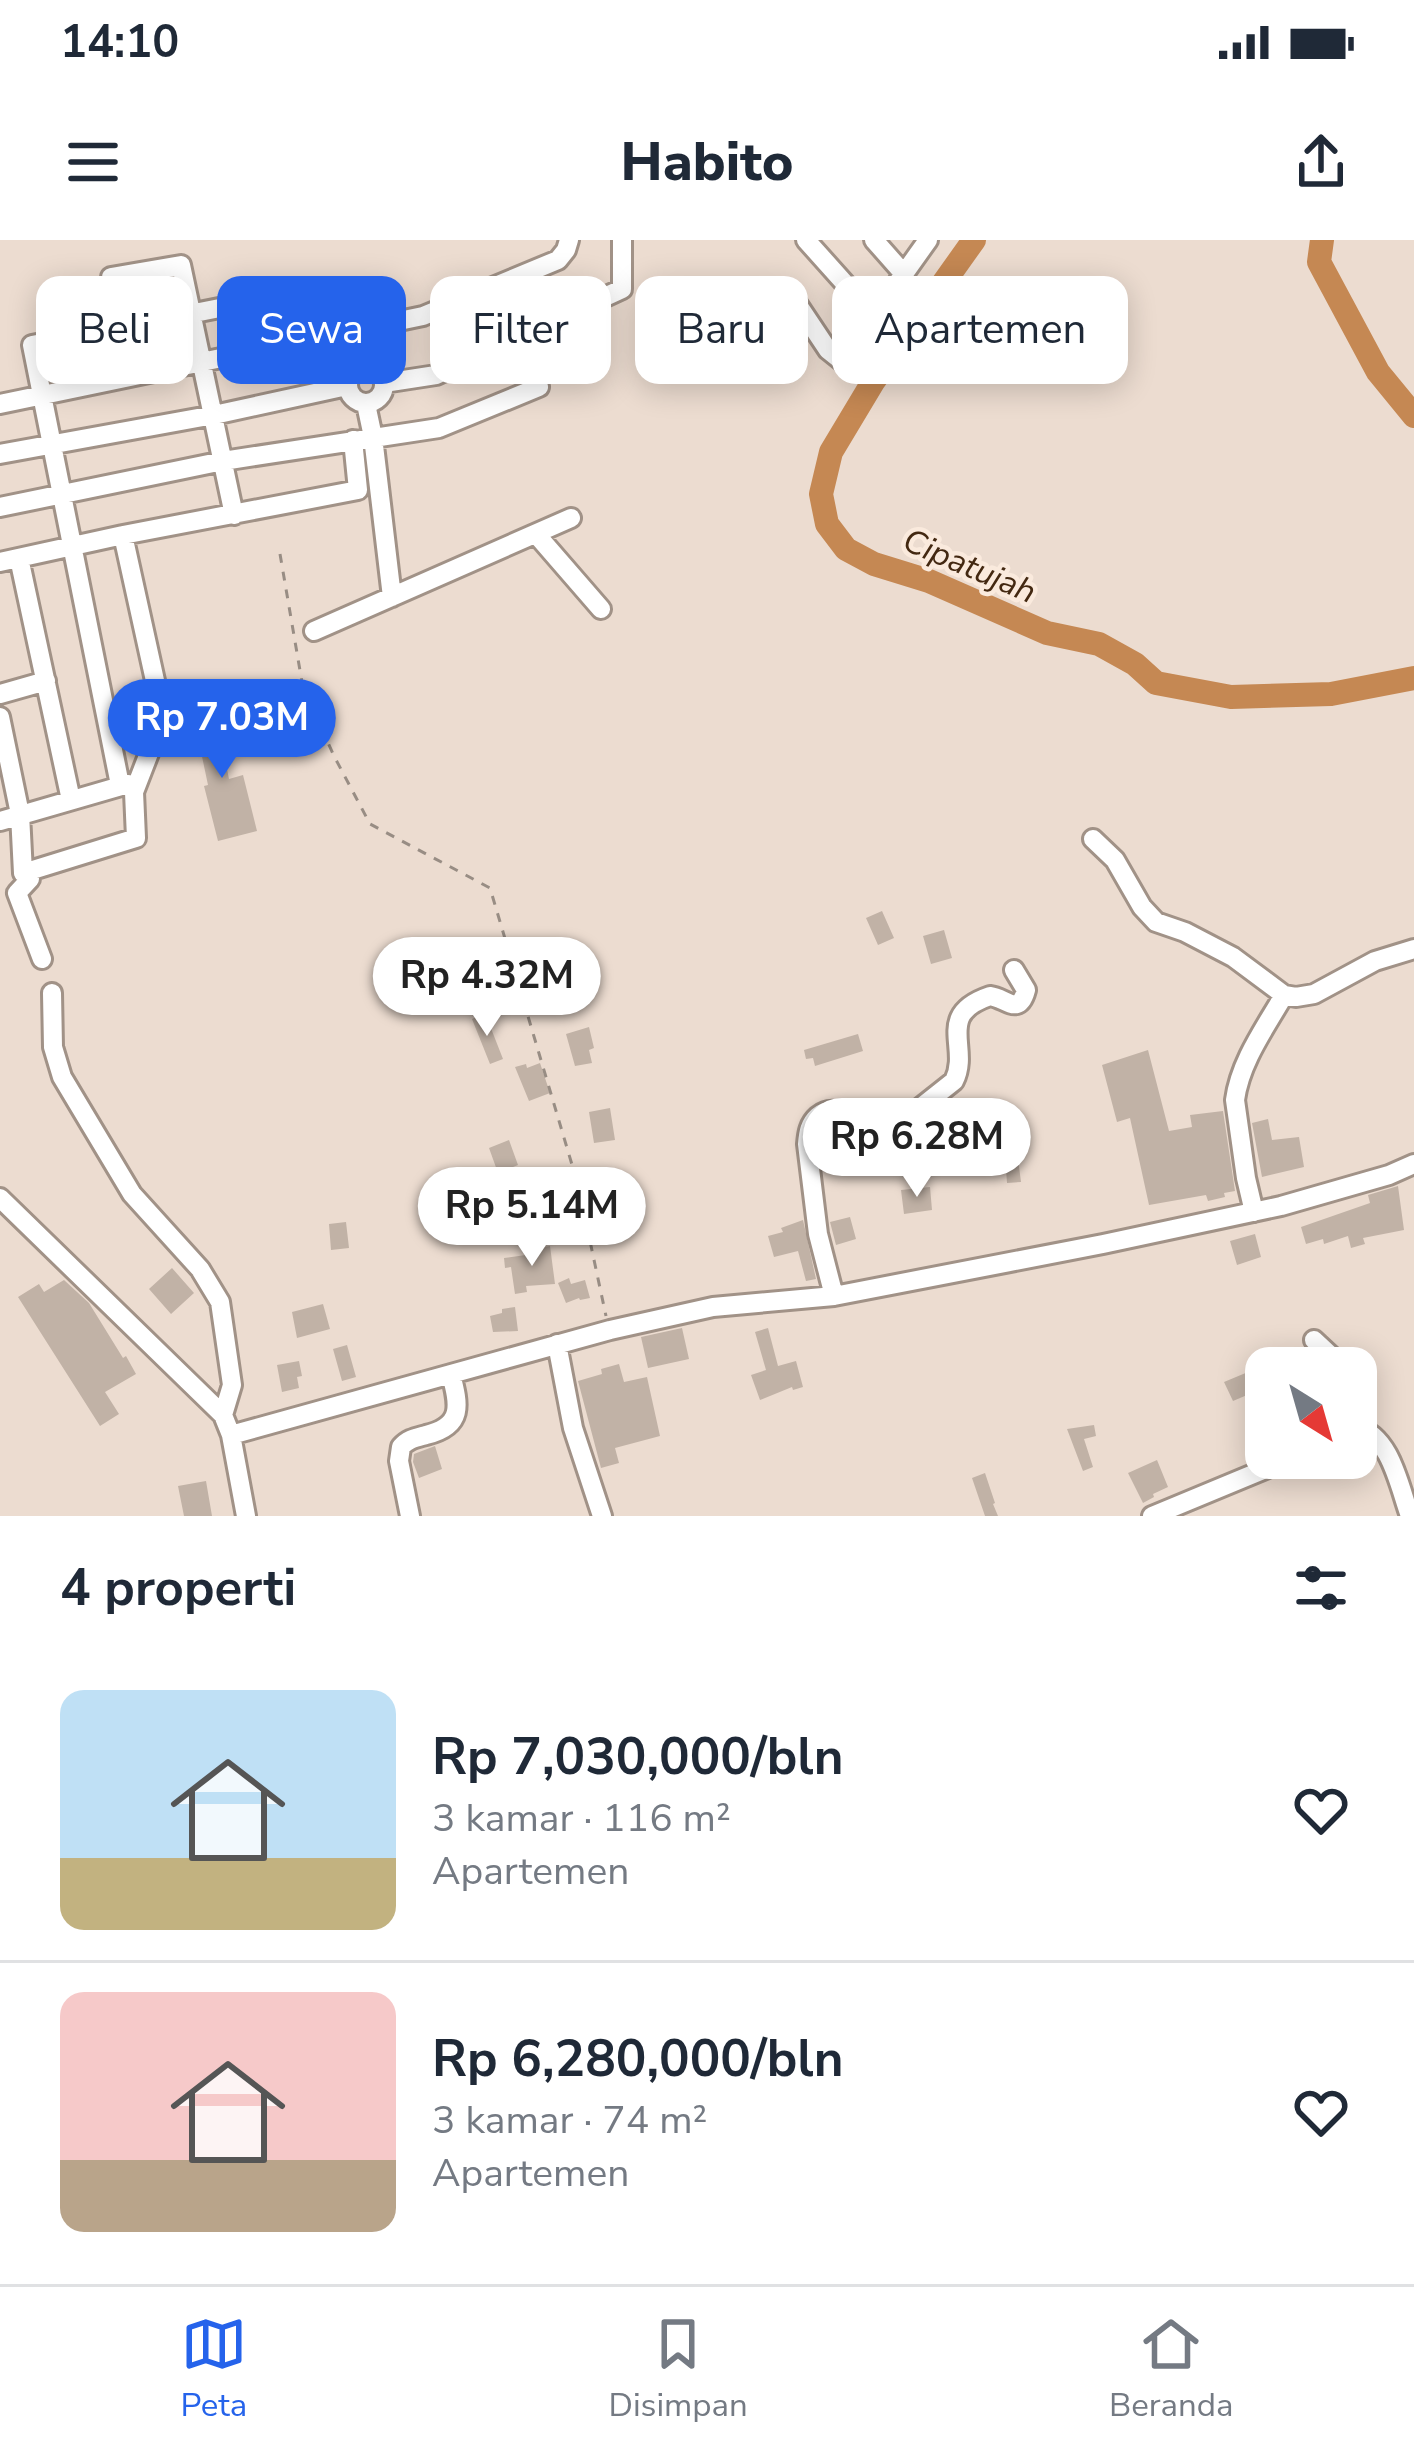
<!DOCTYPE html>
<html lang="id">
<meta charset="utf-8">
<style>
body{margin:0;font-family:"Nunito Sans",sans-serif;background:#f6f6f7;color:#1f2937;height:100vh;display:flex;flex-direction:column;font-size:45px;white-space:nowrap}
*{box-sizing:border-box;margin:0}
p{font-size:39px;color:#747a83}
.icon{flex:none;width:66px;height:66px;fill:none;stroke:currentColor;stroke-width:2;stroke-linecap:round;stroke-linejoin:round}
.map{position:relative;height:1276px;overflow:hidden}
.drawer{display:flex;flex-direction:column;background:#fff;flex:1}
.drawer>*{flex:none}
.hud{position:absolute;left:36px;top:36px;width:1344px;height:108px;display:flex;gap:24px}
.needle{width:78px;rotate:143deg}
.buttons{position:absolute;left:1245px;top:1107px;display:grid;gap:24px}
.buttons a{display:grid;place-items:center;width:132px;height:132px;border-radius:24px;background:#fff;box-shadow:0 6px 30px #0003;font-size:60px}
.price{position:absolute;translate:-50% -102px;padding:0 27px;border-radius:42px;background:#fff;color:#222;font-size:39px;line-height:78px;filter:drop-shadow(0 3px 6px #0008)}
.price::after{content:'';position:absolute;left:50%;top:72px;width:36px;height:27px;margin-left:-18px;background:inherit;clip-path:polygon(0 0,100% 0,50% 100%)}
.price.current{background:#2563eb;color:#fff}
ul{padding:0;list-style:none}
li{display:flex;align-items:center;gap:36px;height:300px;padding:0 60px}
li+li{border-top:3px solid #e0e1e3}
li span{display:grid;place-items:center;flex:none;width:336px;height:240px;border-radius:24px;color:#555}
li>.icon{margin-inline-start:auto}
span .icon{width:144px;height:144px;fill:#fffc;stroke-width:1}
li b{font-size:51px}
h2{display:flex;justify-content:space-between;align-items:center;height:144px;padding:0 60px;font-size:51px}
.tag{padding:0 42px;border-radius:24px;background:#fff;box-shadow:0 6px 30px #0003;font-size:42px;line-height:108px}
.tag.current{background:#2563eb;color:#fff}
.status{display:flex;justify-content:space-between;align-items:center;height:84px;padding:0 60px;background:#fff;direction:ltr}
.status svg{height:33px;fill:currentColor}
header{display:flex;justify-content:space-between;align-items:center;height:156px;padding:0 60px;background:#fff;font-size:54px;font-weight:800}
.tabs{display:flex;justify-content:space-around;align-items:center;height:168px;border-top:3px solid #e0e1e3;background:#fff;font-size:33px;color:#747a83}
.tabs a{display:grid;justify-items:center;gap:6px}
.tabs .current{color:#2563eb}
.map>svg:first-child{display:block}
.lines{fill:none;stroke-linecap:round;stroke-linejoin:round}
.river{stroke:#c58853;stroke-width:24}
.building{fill:#c1b2a6}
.minor-casing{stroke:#a19287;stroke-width:24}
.path{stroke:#988d84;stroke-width:3;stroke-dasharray:9 9;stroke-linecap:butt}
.minor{stroke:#fff;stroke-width:18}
.labels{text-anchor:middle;stroke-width:9;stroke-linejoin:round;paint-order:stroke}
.water-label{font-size:33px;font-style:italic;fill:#432811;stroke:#faeadd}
</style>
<div class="status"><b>14:10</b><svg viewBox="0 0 49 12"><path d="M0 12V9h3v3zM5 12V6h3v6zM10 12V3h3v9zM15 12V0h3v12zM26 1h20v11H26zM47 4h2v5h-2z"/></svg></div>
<header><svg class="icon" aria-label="menu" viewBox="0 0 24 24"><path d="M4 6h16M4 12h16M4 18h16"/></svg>Habito<svg class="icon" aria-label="share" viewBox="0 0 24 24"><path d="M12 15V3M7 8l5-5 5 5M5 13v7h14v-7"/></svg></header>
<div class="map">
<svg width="1414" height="1276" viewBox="0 0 1414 1276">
<rect width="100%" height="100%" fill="#ecdcd0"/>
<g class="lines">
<path class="river" d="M974,0l-101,142 -42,70 -10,42 6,30 19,25 28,15 55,17 118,52 52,11 36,20 21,19 75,14 100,-3 83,-16
M1322,0l-3,22 59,110 36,44"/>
</g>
<path class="building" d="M214,464l15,75 14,-4 14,56 -39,10 -14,-55 4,-1 -16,-76z
M882,671l12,27 -16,7 -12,-27z
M944,690l8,28 -21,6 -8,-28z
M485,773l18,46 -13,5 -18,-45z
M589,787l5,21 -5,2 3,13 -17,3 -9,-32z
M858,794l5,17 -48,15 -2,-8 -7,1 -2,-9z
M1148,810l21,81 23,-4 -2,-12 33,-4 12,80 -11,2 1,4 -17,4 -2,-6 -57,10 -19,-87 -13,4 -15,-57z
M540,823l10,30 -21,8 -14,-34 11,-3 1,4z
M610,868l5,32 -21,3 -5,-31z
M1268,879l4,21 27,-3 5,30 -42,10 -10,-54z
M949,882l4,26 -30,5 -4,-26z
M843,888l15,9 7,24 -27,6 -8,-35z
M1015,895l6,47 -14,1 -2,-28h-2l-3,-18z
M509,900l9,25 -20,8 -9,-25z
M1398,946l6,44 -41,8 2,6 -14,4 -3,-12 -24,8 -1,-5 -17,5 -5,-17 69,-24 -2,-8z
M930,947l2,23 -28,4 -3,-24z
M850,977l6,22 -20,6 -6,-23z
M803,980l13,59 -10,2 -8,-30 -24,6 -6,-21 15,-4 -2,-4z
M346,982l3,26 -18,2 -2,-26z
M1255,994l6,23 -24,8 -7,-24z
M550,1006l5,38 -29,2 1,6 -12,2 -4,-27 -6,1 -1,-10 29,-4v-5z
M172,1028l22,25 -23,21 -22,-25z
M569,1038l2,6 14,-4 5,18 -10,2 -1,-2 -13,5 -8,-20z
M64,1040l25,23 34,55 3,-2 10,18 -31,18 14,22 -19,12 -82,-129 21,-13 5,8z
M323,1064l7,25 -33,9 -5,-26z
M515,1067l3,24 -25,1 -3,-16 12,-3v-4z
M682,1088l7,31 -41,9 -7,-31z
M768,1088l10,38 18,-5 7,26 -10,3 -1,-3 -32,13 -9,-25 15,-5 -11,-38z
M347,1105l9,32 -14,4 -9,-32z
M299,1121l3,15 -5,1 2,11 -17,4 -5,-27z
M619,1124l5,18 23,-5 13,59 -45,12 4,15 -18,5 -23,-87 24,-7 -1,-5z
M1263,1129l3,18 -33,14 -9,-19 24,-10 1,4z
M1094,1185l2,11 -12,3 9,28 -10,4 -16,-42z
M435,1206l7,23 -23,9 -6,-16 1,-8z
M1157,1220l11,27 -15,7 1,3 -11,6 -15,-30z
M985,1233l10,30 -2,1 5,12h-13l-13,-38z
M206,1241l6,35h-28l-6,-30z"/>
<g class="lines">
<defs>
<path id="minor" d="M874,0l30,34
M111,37l70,-12 53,250
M794,59l34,51 15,12 31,-46 -68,-76
M874,76l54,-76
M348 145a18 18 0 1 1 36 0a18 18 0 1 1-36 0Z
M384,143l52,-8 186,-86v-49
M0,164l423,-88 135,-56 8,-10 3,-10
M366,164l7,33 19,160
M0,214l214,-39 133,-29
M0,267l223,-46 216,-33 100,-41 -23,-48
M536,294l65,75
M19,318l52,242
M0,322l123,-27 235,-45 -5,-50
M314,391l257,-113
M0,454l46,-13
M0,477l20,97 3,59 7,6 -13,14 25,66
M120,545l-88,-440 284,-56 10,46
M0,581l128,-37
M1093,599l22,21 27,47 14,15 29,10 48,25 51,38 12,2 18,-3 61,-33 39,-12
M23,633l113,-35 -2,-46 29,-75 -40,-182
M52,753l1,54 9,30 70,117 68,75 20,33 12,83 -9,30
M0,958l223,217 8,20 15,81
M1254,972l-8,-34 -11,-78c5,-38 30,-72 49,-105
M834,1056l-16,-62 -11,-90c1,-11 2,-20 11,-28 20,-16 39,9 57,14 10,2 12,0 21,-3l58,-46c17,-34 -20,-66 36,-85 16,2 29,21 36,-6l-12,-20
M1314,1100l30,28
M557,1104l16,84 29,88
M1356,1143l7,17v28
M1356,1187c35,9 43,59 54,89
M231,1195l379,-105 103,-23 121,-11 269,-52 178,-38 108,-31 25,-11
M410,1276l-11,-55 2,-14c7,-8 14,-9 25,-12 38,-9 33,-30 25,-61
M1152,1276l140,-58"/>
</defs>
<use href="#minor" class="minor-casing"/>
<path class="path" d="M280,314l23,134 31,68 36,68 120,64 88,297 28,131"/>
<use href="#minor" class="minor"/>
</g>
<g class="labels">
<g class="water-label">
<text transform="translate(970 325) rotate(23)" y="12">Cipatujah</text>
</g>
</g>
</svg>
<div class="buttons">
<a><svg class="needle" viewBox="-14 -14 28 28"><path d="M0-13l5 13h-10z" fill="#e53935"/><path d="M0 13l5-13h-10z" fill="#747a83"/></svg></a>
</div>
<b class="price current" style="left:222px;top:541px">Rp 7.03M</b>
<b class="price" style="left:487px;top:799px">Rp 4.32M</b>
<b class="price" style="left:917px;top:960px">Rp 6.28M</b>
<b class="price" style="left:532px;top:1029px">Rp 5.14M</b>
<div class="hud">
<a class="tag">Beli</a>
<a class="tag current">Sewa</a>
<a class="tag">Filter</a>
<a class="tag">Baru</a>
<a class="tag">Apartemen</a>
</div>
</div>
<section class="drawer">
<h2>4 properti<svg class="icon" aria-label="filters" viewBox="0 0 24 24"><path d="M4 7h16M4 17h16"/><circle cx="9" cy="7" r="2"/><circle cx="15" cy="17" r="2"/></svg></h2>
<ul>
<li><span style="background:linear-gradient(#bfe0f5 70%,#c2b280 0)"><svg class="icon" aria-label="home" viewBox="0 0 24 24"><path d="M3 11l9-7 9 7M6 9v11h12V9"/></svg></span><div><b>Rp 7,030,000/bln</b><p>3 kamar · 116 m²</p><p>Apartemen</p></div><svg class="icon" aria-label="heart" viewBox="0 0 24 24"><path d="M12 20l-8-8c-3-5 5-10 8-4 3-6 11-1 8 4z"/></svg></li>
<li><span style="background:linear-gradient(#f6c9c9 70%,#b9a48a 0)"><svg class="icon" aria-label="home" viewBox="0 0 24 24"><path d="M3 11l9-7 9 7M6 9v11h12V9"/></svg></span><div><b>Rp 6,280,000/bln</b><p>3 kamar · 74 m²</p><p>Apartemen</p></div><svg class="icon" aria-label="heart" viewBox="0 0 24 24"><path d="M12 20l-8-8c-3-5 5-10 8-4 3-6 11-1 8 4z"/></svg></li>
</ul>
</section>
<nav class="tabs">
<a class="current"><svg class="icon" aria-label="map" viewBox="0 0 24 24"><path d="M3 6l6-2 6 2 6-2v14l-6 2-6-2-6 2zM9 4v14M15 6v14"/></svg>Peta</a>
<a><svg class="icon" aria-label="saved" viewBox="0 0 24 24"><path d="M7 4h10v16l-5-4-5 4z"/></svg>Disimpan</a>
<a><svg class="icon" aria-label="home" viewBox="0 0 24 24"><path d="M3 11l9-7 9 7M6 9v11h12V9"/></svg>Beranda</a>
</nav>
